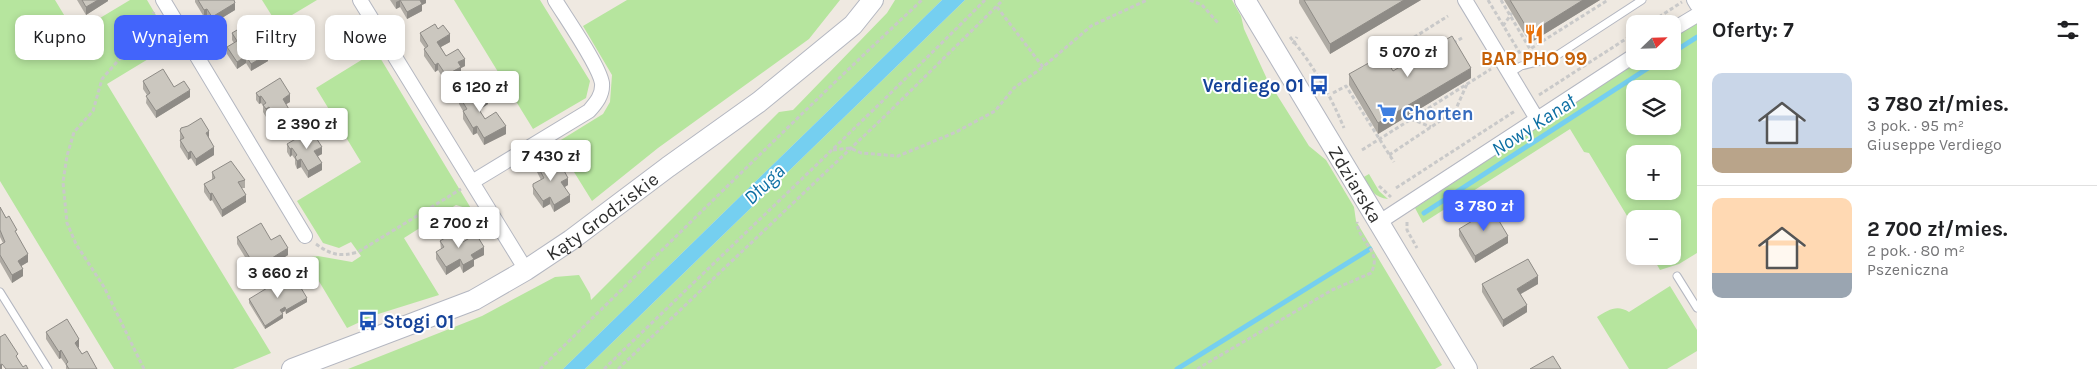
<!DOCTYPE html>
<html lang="pl">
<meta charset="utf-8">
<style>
body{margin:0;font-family:Karla,sans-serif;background:#f2f2f2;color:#202124;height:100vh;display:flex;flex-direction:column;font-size:19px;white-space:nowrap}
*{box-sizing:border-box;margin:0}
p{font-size:16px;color:#757577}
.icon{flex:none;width:28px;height:28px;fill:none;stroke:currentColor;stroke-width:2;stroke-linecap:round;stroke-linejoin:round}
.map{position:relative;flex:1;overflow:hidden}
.sheet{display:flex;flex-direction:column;background:#fff;width:400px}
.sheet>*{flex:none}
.guide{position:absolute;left:15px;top:15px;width:475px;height:45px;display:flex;gap:10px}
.needle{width:32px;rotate:67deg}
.tools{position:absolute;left:1626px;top:15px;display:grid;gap:10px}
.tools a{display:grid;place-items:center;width:55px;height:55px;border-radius:10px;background:#fff;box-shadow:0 2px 8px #0003;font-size:25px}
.price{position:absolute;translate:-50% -42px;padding:0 11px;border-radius:5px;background:#fff;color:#222;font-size:16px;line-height:32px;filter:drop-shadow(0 1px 2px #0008)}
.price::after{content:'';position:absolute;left:50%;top:30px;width:15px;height:11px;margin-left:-8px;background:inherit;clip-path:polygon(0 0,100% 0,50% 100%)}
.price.on{background:#4264fb;color:#fff}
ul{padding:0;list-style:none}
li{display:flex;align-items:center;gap:15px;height:125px;padding:0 15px}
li+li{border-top:1px solid #e0e0e0}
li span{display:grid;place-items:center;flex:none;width:140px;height:100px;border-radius:10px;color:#555}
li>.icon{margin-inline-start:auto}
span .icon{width:60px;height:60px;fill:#fffc;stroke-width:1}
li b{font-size:21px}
h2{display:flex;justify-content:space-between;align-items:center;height:60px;padding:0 15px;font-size:21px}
.tag{padding:0 18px;border-radius:10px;background:#fff;box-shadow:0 2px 8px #0003;font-size:18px;line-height:45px}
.tag.on{background:#4264fb;color:#fff}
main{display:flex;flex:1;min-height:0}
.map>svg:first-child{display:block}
.green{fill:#b6e59e;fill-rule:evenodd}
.water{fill:#75cff0}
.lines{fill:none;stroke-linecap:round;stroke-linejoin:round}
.stream{stroke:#75cff0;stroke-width:5}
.lane-casing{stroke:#b4b7c1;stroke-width:9}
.street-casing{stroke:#b4b7c1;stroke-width:16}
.secondary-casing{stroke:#b4b7c1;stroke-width:22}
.path{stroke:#c9c9c9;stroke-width:3;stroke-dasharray:4 2.5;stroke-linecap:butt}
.lane{stroke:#fff;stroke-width:7}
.street{stroke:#fff;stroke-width:14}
.secondary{stroke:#fff;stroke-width:20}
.wall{fill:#afaba4}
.shaded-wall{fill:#8e8b86}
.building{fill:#cbc7bf;stroke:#8e8b86}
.labels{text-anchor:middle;stroke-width:4;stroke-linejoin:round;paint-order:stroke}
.food-label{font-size:19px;font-weight:bold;fill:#c56008;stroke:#fff}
.transit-label{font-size:19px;font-weight:bold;fill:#164399;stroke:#fff;text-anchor:end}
.shop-label{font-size:19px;font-weight:bold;fill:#366cbe;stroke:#fff;text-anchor:start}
.street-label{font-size:19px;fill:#2e2e2e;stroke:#fff}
.water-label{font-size:20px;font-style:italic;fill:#0d6fa3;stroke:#fff}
</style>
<main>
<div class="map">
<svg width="1697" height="369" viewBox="0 0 1697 369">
<rect width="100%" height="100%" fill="#efe9e1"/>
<path class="green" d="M0,0h55l20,33 55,-33h17l26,44 -66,40 164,269 -38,16h-119l-114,-188z
M262,0h55l-40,24z
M454,0h86l50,81 -4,17 -53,31z
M627,0h213l-31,39 -151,109 -66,53 -36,-58 47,-29 7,-12 2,-27 -29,-49z
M895,0h47l-379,369h-215l134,-53 73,-39 24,-2 11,19 1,6 188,-188 14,-2 94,-97z
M965,0h267l9,16 3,13 23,50 42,67 17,14 28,47 2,14 86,144 -7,4h-850z
M1697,22v231l-18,11 -19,6 -8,-14h20v-37h-37v10l-46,-76 -5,-1 -14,-23 -147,94 -8,-15 223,-147h34l1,-22zM1635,89h37v37h-37zM1635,154h37v37h-37z
M376,51l96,159 -16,-5 -52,33 35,57 -64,20 -28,13 -42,-70 13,-2 34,6 9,-6 -10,-14 -12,6 -16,-5 -26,-42 64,-39 -45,-74z
M1369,174l10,17 9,8c-13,-1 -19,-10 -26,-21z
M1670,286l27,44v21l-30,18h-38l-32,-52c11,-7 20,-13 32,-5z"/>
<path class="water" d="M942,0h23l-380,369h-22z"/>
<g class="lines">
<path class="stream" d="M1672,53l25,-16
M1424,213l235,-152
M1177,369l193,-120"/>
<defs>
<path id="lane" d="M1510,73l11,-7 32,-8 89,-58
M1677,276l20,32
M0,292l48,77"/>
<path id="street" d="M163,0l142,236
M360,0l166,270
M1465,0l72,119
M1694,0l3,5
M1672,30l25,-15
M472,182l117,-71c7,-8 14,-16 13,-28 -3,-18 -36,-65 -47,-83
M1378,223l257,-168"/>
<g id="secondary">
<path id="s1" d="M1245,0l222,369"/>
<path id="s2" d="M292,369l182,-69 52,-30 45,-30 97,-73 91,-65 94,-77 20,-25"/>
</g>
</defs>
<use href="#lane" class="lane-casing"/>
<use href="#street" class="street-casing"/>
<use href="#secondary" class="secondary-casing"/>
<path class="path" d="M1190,0l12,5 16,18
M1488,0l33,55
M1501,0l29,49 78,-49
M997,7l46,60 48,-41 56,-26
M1648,24l34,-22
M1503,26l9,-13
M1290,37c23,28 40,57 54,91
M1406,43l34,2
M1453,43l9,-5
M1293,44l4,-7
M1386,62l3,-9 59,-37
M1333,93l13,-7 48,76
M1539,95l96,-62
M1411,119l20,8
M833,150l17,-2 11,5 37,3 58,-24 39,-21 19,-23 29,-21
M1362,150l129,-81
M1389,155l66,-44 12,-27
M1379,186l12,11
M1396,188l119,-77
M1407,222v8l10,18
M316,244c15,11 24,13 42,8l103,-63
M144,369l-40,-82 -28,-43 -9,-21 -4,-41 4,-26 7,-24 19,-21 9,-32 43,-49 9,-18
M540,369c127,-123 252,-248 382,-369
M604,369c127,-123 256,-244 381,-369
M618,369l269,-255 116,-114
M1197,369l135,-79 39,-17c12,-23 -12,-29 -14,-51"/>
<use href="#lane" class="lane"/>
<use href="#street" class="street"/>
<use href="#secondary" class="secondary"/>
</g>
<path class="wall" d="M77,0h31v1l-22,14z
M195,0h39l1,10 -23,14 -5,-8 -3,1 -9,-15z
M390,0h36v3l-4,2v6l-15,8 -7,-12 -4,2z
M1299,0h122l-91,54 -31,-51z
M1504,0h96l-70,43z
M438,29l12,13 -9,5 5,9 19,10 -4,2v6l-15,9 -8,-13 -3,2 -11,-16v-7l1,-1 -5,-7v-8z
M232,33l36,28 -17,10 -5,-8 -9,6 -10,-15v-7l7,-4 -2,-3z
M1393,71l78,7 -93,56 -29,-49v-11z
M143,81l31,6 16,10 -34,21 -10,-15 1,-8 -4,-6z
M476,91l12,13 -9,6 6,9 21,15 -22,11 -7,-12 -4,2 -10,-16v-8l-4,-7v-8z
M256,93l34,9 -4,2 4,14 -13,8 -8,-11 -3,2 -3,-5v-6l-2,-3 -2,1 -3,-4z
M180,131l29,7 5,17 -18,11 -5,-8 -3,2 -8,-13z
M287,144l35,10 -4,2 4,14 -14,8 -7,-11 -4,2 -2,-5v-5l-3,-4 -2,2 -3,-5z
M537,165l20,5 11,15 -3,2 5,15 -16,10 -4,-8 -7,4 -10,-14v-10l8,-4 -4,-8z
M212,172l33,8v8h-3l4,14 -24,15 -10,-17 -2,1 -6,-9v-8l8,-4z
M0,207l17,29 11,26 -7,4 2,10 -11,7 -12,-21v-17l3,-2 -3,-6z
M1459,229l49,14 -33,20 -16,-27z
M237,237l34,3 17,15 -32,20 -19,-31z
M440,241l23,1 21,13 -10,5v6l-11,7 -3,-7 -14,9 -10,-16v-7l5,-3z
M1482,284h56l-17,10 6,18 -24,15 -21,-35z
M249,299l58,3 -21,12 -1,-3 -3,2 1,5 -18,11 -16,-26z
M46,332l33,15 -1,1 4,6 15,15h-31v-4l-5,-7 -2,1 -13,-20z"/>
<path class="shaded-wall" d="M98,0h10v1l-22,14v-8z
M400,0v7l-4,2v-7z
M420,0h6v3l-4,2v6l-15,8v-7z
M1404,0h17l-91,54v-10z
M1583,0h17l-70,43v-10z
M235,3v7l-23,14v-7z
M207,9v7l-3,1v-7z
M450,34v8l-13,7v-7z
M268,54v7l-17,10v-7z
M246,56v7l-9,6v-7z
M465,59v7l-4,2v6l-15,9v-8l12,-13z
M438,63v7l-3,2v-7z
M1471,68v10l-93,56v-11z
M190,90v7l-34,21v-7z
M290,94v8l-7,4v-7z
M261,96v7l-2,1v-7z
M488,97v7l-12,8v-7z
M269,107v8l-3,2v-8z
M290,111v7l-13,8v-7z
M477,126v7l-4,2v-7z
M506,126v8l-22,11v-7z
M209,131v7l-3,-5z
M214,147v8l-18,11v-7z
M322,147v7l-8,4v-7z
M292,148v7l-2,2v-8z
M191,151v7l-3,2v-7z
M301,159v8l-4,2v-8z
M322,163v7l-14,8v-7z
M568,178v7l-7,4v-7z
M212,193v7l-2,1v-7z
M246,195v7l-24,15v-7z
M570,195v7l-16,10v-7z
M550,197v7l-7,4v-7z
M1508,236v7l-33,20v-7z
M484,247v8l-10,5v6l-11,7v-8l8,-10z
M288,248v7l-32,20v-7z
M28,254v8l-10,6v-7z
M460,259v7l-14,9v-8z
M23,269v7l-11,7v-8z
M1538,276v8l-21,12v-7z
M307,298v4l-21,12v-4z
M1527,305v7l-24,15v-7z
M285,307v4l-5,3v-4z
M283,314v4l-18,11v-3z
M79,339v8l-4,3v-7z
M61,350v8l-2,1v-7z
M2,364v5h-2v-4z"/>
<path class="building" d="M82,0h16l-12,7z
M198,0h36l1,3 -23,14 -5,-8 -3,1z
M400,0h20l2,4 -15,8z
M1304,0h100l-74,44z
M1510,0h73l-53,33z
M249,23l19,31 -17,10 -5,-8 -9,6 -10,-15 10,-6 -5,-8z
M435,24l3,5 5,-4 7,9 -13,8 9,14 12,-7 7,10 -7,3 3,5 -15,8 -8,-12 -3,2 -11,-16 4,-3 -8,-13z
M1452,36l19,32 -93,55 -29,-49 34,-19 10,16z
M163,69l11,18 10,-6 6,9 -34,21 -10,-15 4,-3 -7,-12z
M280,78l10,16 -7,5 7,12 -13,8 -8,-12 -3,2 -3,-4 3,-2 -5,-7 -2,1 -3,-4z
M473,86l3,5 6,-3 6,9 -12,8 9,14 11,-7 10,14 -22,12 -7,-12 -4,2 -10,-17 4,-2 -8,-13z
M201,118l8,13 -3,2 8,14 -18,12 -5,-8 -3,2 -8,-13 4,-2 -4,-7 1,-3 7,-2z
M311,130l11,17 -8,4 8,12 -14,8 -7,-12 -4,2 -2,-4 2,-2 -5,-7 -2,1 -3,-5z
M550,157l7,13 5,-3 6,11 -7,4 9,13 -16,10 -4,-8 -7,4 -10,-14v-3l11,-6 -7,-13z
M231,161l14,19 -7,2 8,13 -24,15 -10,-17 -2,1 -6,-10 11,-6 -3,-6z
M0,207l6,11 3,-2 8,14 -2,1 13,23 -10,7 5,8 -11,6 -12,-20v-10l5,-3 -5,-12z
M1492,209l16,27 -33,20 -16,-27z
M261,223l10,17 9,-5 8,13 -32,20 -19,-31z
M456,231l7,11 13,-8 8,13 -13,8 3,4 -11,6 -3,-6 -14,8 -10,-15 8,-5 -4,-6z
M1528,259l10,17 -21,13 10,16 -24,15 -21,-36z
M292,273l15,25 -21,12 -1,-3 -5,3 3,4 -18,12 -16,-27z
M67,319l12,20 -4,4 7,11 5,-3 10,18h-28l-3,-5 2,-2 -7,-12 -2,2 -13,-20z
M5,334l13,20 -2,2 3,5 4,6 3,-2 2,4h-22l-4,-5 -2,1v-28z
M1553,356l8,13h-31z"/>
<defs>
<symbol id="restaurant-bare" viewBox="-9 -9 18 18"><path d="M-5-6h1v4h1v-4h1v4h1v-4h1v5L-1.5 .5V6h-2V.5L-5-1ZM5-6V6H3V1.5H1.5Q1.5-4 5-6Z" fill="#e8710a" stroke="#fff" stroke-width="2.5" paint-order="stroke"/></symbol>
<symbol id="bus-bare" viewBox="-9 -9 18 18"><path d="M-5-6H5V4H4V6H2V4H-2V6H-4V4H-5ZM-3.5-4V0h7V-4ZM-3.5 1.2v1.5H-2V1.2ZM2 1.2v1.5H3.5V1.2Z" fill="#1a4fb4" stroke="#fff" stroke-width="2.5" paint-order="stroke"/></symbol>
<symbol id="supermarket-bare" viewBox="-9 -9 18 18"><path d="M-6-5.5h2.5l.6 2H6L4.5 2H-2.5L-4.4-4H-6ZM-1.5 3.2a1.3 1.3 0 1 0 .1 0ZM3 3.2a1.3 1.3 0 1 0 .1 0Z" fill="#3f7fe0" stroke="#fff" stroke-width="2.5" paint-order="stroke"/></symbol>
</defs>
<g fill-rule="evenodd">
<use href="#restaurant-bare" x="1520" y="20" width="28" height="28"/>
<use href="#bus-bare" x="1305" y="71" width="28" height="28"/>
<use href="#supermarket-bare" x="1373" y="99" width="28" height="28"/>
<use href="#bus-bare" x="354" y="307" width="28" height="28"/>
</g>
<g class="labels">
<g class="food-label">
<text x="1534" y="65">BAR PHO 99</text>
</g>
<g class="transit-label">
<text x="1304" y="92">Verdiego 01</text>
<text x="383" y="328" text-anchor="start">Stogi 01</text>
</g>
<g class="shop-label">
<text x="1402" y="120">Chorten</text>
</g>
<g class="street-label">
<text dy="7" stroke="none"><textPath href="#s1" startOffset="215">Zdziarska</textPath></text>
<text dy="7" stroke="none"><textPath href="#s2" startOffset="348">Kąty Grodziskie</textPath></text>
</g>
<g class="water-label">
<text transform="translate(1533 125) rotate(-33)" y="7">Nowy Kanał</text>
<text transform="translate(764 184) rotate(-44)" y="7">Długa</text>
</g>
</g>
</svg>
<div class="tools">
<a><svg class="needle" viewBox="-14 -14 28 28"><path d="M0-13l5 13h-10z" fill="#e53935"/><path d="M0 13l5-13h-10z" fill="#757577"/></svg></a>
<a><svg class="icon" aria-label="layers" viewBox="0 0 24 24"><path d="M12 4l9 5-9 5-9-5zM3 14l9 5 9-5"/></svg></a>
<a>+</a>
<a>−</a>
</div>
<b class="price" style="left:1408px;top:78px">5 070 zł</b>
<b class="price" style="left:480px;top:113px">6 120 zł</b>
<b class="price" style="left:307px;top:150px">2 390 zł</b>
<b class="price" style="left:551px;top:182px">7 430 zł</b>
<b class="price on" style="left:1484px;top:232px">3 780 zł</b>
<b class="price" style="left:459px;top:249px">2 700 zł</b>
<b class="price" style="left:278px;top:299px">3 660 zł</b>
<div class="guide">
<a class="tag">Kupno</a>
<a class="tag on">Wynajem</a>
<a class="tag">Filtry</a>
<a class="tag">Nowe</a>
</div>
</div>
<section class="sheet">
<h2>Oferty: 7<svg class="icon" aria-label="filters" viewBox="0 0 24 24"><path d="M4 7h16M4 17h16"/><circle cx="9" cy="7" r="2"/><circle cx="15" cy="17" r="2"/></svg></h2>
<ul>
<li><span style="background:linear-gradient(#c9d6e8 75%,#b9a48a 0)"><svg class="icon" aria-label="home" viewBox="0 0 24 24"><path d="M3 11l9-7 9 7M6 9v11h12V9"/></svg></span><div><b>3 780 zł/mies.</b><p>3 pok. · 95 m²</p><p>Giuseppe Verdiego</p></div></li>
<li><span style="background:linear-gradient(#ffd9b3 75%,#9aa5b1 0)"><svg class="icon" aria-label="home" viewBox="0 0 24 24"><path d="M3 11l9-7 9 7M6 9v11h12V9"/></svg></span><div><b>2 700 zł/mies.</b><p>2 pok. · 80 m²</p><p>Pszeniczna</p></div></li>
</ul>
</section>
</main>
